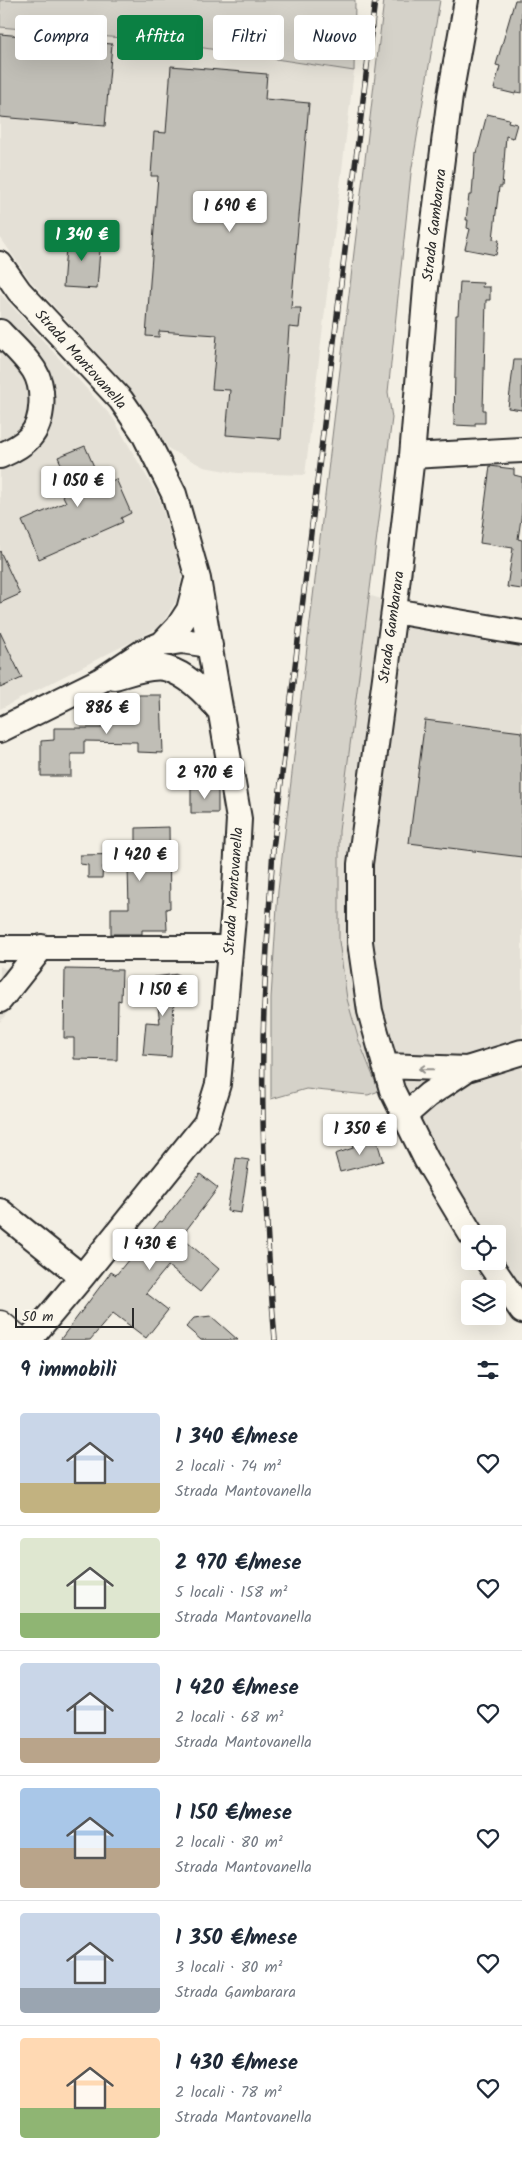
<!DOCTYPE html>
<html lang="it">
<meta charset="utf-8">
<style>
body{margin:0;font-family:Kalam,sans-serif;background:#f6f6f7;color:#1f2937;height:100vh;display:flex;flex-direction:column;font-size:19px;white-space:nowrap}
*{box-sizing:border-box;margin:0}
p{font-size:16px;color:#747a83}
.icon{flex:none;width:28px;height:28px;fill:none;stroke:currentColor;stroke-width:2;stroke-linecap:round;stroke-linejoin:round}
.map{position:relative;height:1340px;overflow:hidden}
.panel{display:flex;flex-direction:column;background:#fff;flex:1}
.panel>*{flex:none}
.hud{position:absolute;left:15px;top:15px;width:492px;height:45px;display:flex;gap:10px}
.buttons{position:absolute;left:461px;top:1225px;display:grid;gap:10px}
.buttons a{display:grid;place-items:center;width:45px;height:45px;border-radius:5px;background:#fff;box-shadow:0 5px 20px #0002;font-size:25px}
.scale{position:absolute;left:15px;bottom:12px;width:119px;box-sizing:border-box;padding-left:5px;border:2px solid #2b2b2b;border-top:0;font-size:14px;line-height:18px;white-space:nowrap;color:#2b2b2b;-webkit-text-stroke:4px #fbf7ec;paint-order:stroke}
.price{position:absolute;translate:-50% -42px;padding:0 11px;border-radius:5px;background:#fff;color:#222;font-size:16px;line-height:32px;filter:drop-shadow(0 1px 2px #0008)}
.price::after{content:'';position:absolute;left:50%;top:30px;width:15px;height:11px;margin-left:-8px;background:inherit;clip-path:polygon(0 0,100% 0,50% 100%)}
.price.on{background:#0b8043;color:#fff}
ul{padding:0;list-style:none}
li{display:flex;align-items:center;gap:15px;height:125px;padding:0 20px}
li+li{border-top:1px solid #e0e1e3}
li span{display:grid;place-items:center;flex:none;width:140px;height:100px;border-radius:5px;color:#555}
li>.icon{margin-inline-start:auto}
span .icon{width:60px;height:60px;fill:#fffc;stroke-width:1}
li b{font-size:21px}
h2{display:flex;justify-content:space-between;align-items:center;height:60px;padding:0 20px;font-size:21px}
.pill{padding:0 18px;border-radius:5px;background:#fff;box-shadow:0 5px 20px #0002;font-size:18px;line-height:45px}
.pill.on{background:#0b8043;color:#fff}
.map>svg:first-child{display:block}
.built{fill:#e4e0d6}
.green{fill:#d5d2c9;stroke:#807e7a}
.building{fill:#c0beb6;stroke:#2b2b2b}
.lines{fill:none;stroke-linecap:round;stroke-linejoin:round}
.minor-casing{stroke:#2b2b2b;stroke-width:28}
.major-casing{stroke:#2b2b2b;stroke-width:31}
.minor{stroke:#fbf7ec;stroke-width:24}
.major{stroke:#fbf7ec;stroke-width:28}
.rail-casing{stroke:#2b2b2b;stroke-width:5.5}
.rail{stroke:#fbf7ec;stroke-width:4;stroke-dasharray:11;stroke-linecap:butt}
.oneway{stroke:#93918c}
.labels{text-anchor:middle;stroke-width:5;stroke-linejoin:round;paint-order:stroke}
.street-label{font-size:15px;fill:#2b2b2b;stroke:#fbf7ec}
</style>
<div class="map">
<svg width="522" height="1340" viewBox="0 0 522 1340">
<rect width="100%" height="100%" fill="#f3efe4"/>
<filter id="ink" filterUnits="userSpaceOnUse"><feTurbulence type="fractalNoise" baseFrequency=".02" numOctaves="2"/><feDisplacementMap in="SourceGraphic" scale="10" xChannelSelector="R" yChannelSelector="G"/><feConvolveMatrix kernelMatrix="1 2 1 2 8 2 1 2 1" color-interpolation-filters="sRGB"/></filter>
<g filter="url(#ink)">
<path class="built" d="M0,27l165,15 189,29 -49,404 -68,-2 -33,-6 -35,-18 -42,-63 -97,-106 -30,-43z
M0,293l113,125 47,82 22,74 -5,25 -17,28 -160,82z
M368,595l154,46v687l-48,-67h24v-27h-28v22l-26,-39 -56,-111 -29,-65 -12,-42 -8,-58v-110z
M0,966l31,16 -31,40z"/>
<path class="green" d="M0,0h355l-1,71 -189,-29 -165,-15z
M384,0h56l-29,173 -23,219 4,26 -53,413v110l8,58 12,42 20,50 -11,4 -62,-6 -35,10v-101l7,-107z"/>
<path class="building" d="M515,0h7v93l-6,-1 -1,2 -21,-5 6,-23 -4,-1z
M0,34l112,10 -7,82 -105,-9z
M171,66l96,8 -2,25 44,4 -18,205h10l-2,20 -10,-1 -8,112 -55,-4 4,-45 -18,-1 5,-54 -58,-4v6l-13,-1 12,-160h-7l3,-44 12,1z
M487,114l22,5 -1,3 9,2 -4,14 -7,-2 -4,51h-3l-6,52 6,1 -3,15 -31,-6 5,-20 -3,-1 1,-8h-2l3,-25h3l3,-43 2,1z
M67,234l34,2 -4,53 -34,-2z
M460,282l23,1 -1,4h8v13h-4l-3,110h2v13h-10v3l-21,-1 2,-110h2z
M514,360h8v50l-14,-2z
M85,446l17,39 14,-6 15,34 -10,5 2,4 -84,37 -17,-38 44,-19 -5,-10 10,-5 -13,-30z
M490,466l24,3v6l8,2v35l-4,27 4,1v49l-15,-2 6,-39 -33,-5z
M0,551l20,43 -20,9z
M0,632l22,46 -22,10z
M136,695h25l2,58 -26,-1v-10l-53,-1v13h-13v22h-30v-35l13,-1v-12h48v-19l34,-3z
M425,720l97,12v125l-113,-14z
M218,787v26h-27v-25z
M169,827l1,81 -4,1 1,21h-25v4h-31v-26h18l-1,-40 -25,-2 -1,12h-14v-13l-8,-1v-9l56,-1v-26z
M65,969l57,1 -1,31 -3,-1 -1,60 -43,-1v-21h-10z
M178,974l4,28h-8l-3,55 -28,-2 3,-33 14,1 -6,-46z
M376,1138l7,23 -43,11 -5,-18 18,-6 -1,-4z
M236,1158l13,2 -8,53 -14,-2z
M200,1174l18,14 -37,49 38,32 -19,23 -32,-26 -22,27 22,17 -22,28 -33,-25 -23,27h-30l51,-68 5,3 44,-54 2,1z
M211,1316l27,24h-37l-15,-13 8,-9z"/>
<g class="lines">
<defs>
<path id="minor" d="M467,0l-17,96 -23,180 -15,180 -18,155 -34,253v78l10,69 22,79 34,69 45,75
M0,264l19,27 102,109 22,32 31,62 24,85 41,240 -5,88 -16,177 -12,39 -124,154 -53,63
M0,332c11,12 25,24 34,38 11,18 10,51 -4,67 -7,8 -21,15 -30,19
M412,456l110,-6
M394,611l128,22
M162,644l20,-3 28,4
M115,677c14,-4 38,-13 53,-8 20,6 40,27 53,43
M0,730l101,-50 42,-28 19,-8 16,-17 11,-17 7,-27
M0,948h229
M0,1000l42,-53
M385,1066l82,3
M405,1115l23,-20 39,-26 55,-17
M0,1211l82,66
M488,1261l34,50"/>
<path id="major" d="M0,1325l18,15"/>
</defs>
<use href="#minor" class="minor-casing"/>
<use href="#major" class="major-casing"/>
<use href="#minor" class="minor"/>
<use href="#major" class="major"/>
<defs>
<path id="rail" d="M275,1340c-8,-98 -14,-196 -12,-295 1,-65 6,-130 10,-196l102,-849"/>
</defs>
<use href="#rail" class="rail-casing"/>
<use href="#rail" class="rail"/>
</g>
<defs><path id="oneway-shaft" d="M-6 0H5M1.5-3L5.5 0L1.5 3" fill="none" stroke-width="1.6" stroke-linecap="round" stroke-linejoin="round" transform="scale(1.25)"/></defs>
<use class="oneway" href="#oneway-shaft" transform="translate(426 1069) rotate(-179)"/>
</g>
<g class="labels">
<g class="street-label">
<text transform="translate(434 225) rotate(-83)" y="5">Strada Gambarara</text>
<text transform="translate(81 359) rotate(48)" y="5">Strada Mantovanella</text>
<text transform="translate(391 627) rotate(-82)" y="5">Strada Gambarara</text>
<text transform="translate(233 891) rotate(-86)" y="5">Strada Mantovanella</text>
</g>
</g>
</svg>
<div class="buttons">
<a><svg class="icon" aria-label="locate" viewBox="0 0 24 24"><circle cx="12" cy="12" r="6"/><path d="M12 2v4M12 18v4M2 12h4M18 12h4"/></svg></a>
<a><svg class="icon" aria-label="layers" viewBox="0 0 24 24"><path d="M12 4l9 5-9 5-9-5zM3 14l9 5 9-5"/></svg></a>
</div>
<div class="scale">50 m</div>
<b class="price" style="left:230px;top:233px">1 690 €</b>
<b class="price on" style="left:82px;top:262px">1 340 €</b>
<b class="price" style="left:78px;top:508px">1 050 €</b>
<b class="price" style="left:107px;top:735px">886 €</b>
<b class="price" style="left:205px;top:800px">2 970 €</b>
<b class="price" style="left:140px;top:882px">1 420 €</b>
<b class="price" style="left:163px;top:1017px">1 150 €</b>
<b class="price" style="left:360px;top:1156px">1 350 €</b>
<b class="price" style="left:150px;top:1271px">1 430 €</b>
<div class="hud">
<a class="pill">Compra</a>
<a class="pill on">Affitta</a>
<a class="pill">Filtri</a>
<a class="pill">Nuovo</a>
</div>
</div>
<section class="panel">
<h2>9 immobili<svg class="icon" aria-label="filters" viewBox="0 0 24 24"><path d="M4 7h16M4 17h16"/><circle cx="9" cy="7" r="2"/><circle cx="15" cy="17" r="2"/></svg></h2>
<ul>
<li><span style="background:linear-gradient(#c9d6e8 70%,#c2b280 0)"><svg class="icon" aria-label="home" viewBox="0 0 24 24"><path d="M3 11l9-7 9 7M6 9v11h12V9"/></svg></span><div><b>1 340 €/mese</b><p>2 locali · 74 m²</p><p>Strada Mantovanella</p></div><svg class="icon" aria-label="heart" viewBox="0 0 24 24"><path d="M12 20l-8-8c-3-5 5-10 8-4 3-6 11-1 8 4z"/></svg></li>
<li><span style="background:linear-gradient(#dfe7d0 75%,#8fb573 0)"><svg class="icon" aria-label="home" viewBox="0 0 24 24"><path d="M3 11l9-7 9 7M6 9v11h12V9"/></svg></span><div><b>2 970 €/mese</b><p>5 locali · 158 m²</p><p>Strada Mantovanella</p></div><svg class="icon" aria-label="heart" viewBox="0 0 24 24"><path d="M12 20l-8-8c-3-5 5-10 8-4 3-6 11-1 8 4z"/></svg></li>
<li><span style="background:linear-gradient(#c9d6e8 75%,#b9a48a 0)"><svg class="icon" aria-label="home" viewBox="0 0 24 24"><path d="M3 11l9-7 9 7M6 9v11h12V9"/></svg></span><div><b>1 420 €/mese</b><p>2 locali · 68 m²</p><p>Strada Mantovanella</p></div><svg class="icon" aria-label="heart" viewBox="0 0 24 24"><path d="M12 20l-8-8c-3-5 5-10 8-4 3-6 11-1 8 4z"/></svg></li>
<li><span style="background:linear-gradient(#a9c7e8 60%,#b9a48a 0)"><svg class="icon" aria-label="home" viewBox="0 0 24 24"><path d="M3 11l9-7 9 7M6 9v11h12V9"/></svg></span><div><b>1 150 €/mese</b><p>2 locali · 80 m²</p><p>Strada Mantovanella</p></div><svg class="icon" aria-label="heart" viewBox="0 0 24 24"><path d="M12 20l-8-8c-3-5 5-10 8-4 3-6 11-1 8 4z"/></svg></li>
<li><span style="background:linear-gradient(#c9d6e8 75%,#9aa5b1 0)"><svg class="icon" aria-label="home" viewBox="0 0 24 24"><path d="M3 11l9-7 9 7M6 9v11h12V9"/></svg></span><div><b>1 350 €/mese</b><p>3 locali · 80 m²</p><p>Strada Gambarara</p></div><svg class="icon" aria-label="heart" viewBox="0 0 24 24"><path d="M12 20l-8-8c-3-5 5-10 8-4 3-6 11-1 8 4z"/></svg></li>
<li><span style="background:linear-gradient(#ffd9b3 70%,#8fb573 0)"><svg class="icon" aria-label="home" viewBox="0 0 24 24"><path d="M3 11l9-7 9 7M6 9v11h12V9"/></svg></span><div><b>1 430 €/mese</b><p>2 locali · 78 m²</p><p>Strada Mantovanella</p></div><svg class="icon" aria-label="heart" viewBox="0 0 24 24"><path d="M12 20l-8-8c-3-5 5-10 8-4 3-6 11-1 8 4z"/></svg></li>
</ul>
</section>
